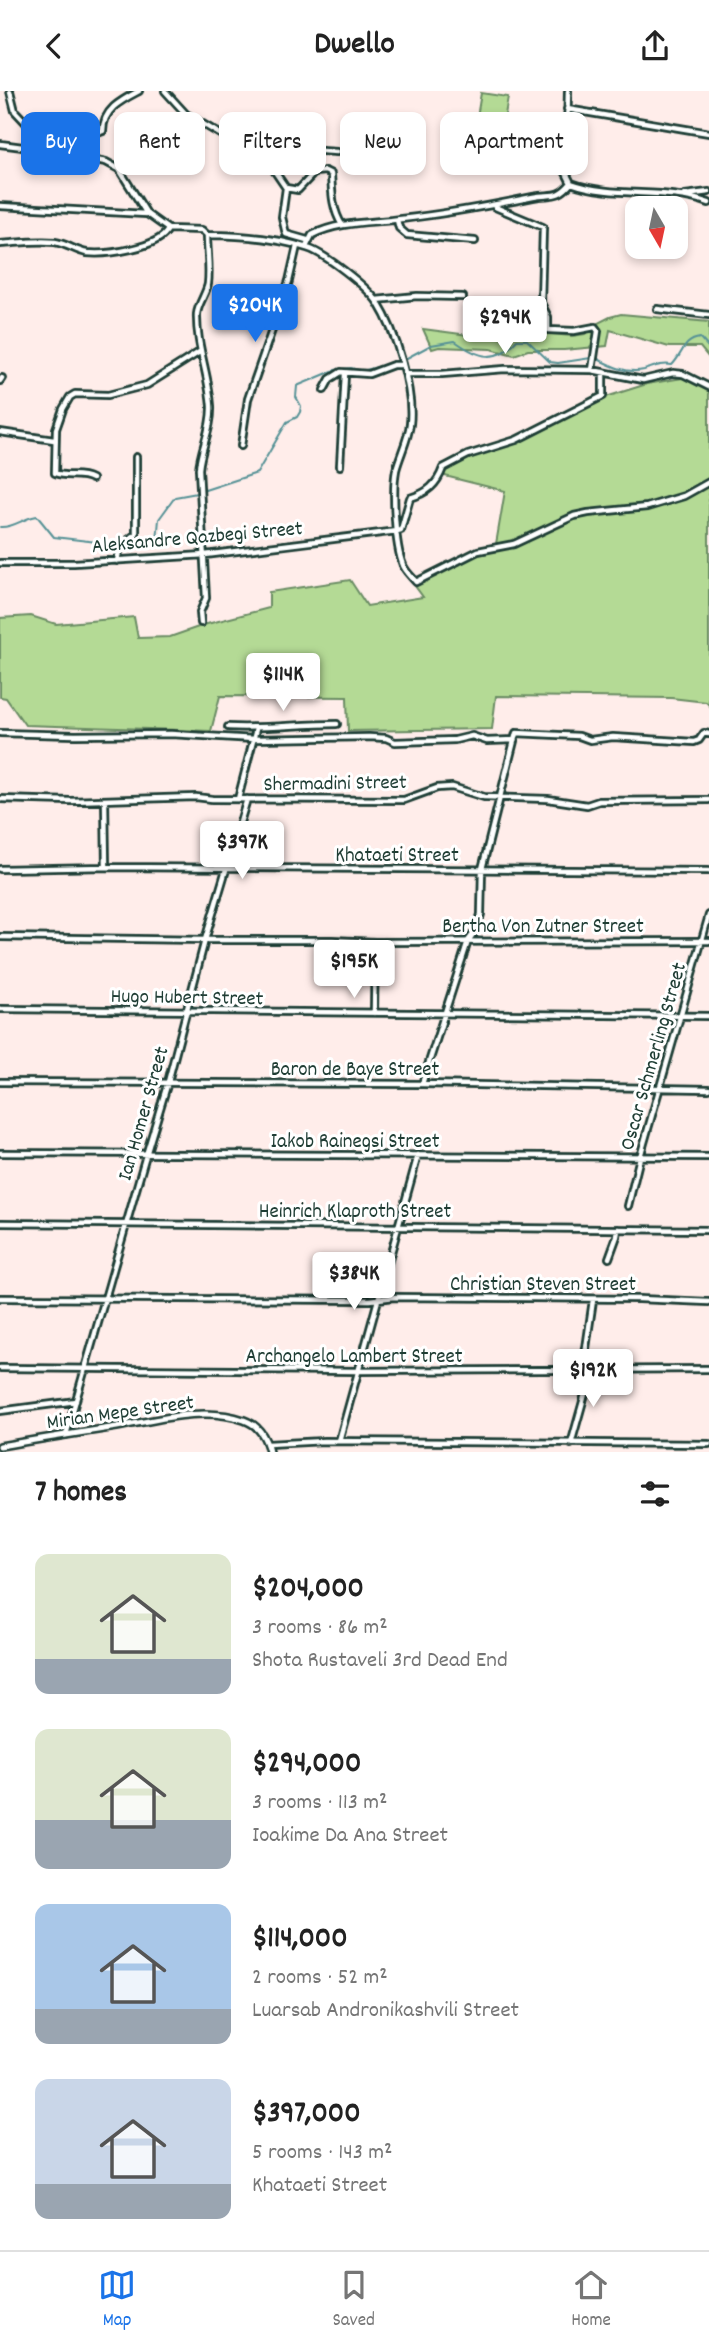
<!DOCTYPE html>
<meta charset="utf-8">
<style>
body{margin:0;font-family:Dekko,sans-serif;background:#f6f6f6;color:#222;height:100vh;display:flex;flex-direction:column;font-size:26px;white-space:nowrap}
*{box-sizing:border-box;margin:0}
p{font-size:23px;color:#767676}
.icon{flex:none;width:38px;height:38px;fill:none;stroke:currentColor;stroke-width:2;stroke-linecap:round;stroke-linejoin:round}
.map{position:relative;height:1361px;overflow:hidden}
.sheet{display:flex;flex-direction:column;background:#fff;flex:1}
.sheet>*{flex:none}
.hud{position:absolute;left:21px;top:21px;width:668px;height:63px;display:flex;gap:14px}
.needle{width:46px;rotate:171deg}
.controls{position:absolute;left:625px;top:105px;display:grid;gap:14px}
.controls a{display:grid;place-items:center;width:63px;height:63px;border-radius:14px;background:#fff;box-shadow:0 4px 10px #0003;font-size:35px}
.price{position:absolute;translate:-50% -60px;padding:0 16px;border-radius:7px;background:#fff;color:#222;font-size:23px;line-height:46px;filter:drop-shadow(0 2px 4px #0008)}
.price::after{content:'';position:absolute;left:50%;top:42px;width:21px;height:16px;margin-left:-10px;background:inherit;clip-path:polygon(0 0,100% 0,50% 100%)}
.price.active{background:#1a73e8;color:#fff}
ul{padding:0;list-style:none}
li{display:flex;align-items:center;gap:21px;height:175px;padding:0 35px}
li span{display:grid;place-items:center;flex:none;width:196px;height:140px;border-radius:14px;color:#555}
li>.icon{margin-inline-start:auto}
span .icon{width:84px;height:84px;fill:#fffc;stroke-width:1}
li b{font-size:30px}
h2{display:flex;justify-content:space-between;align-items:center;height:84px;padding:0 35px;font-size:30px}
.pill{padding:0 24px;border-radius:14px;background:#fff;box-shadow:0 4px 10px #0003;font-size:24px;line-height:63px}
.pill.active{background:#1a73e8;color:#fff}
header{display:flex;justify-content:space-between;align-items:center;height:91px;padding:0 35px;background:#fff;font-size:32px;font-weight:800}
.tab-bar{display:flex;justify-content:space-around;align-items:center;height:98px;border-top:2px solid #e0e0e0;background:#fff;font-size:19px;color:#767676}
.tab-bar a{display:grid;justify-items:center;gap:4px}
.tab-bar .active{color:#1a73e8}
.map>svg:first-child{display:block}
.green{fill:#b4da95;stroke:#6a8c64;stroke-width:2}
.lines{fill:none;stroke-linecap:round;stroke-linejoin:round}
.stream{stroke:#579296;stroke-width:2}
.minor-casing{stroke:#1f3d34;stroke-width:10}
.tertiary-casing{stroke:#1f3d34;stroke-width:10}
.minor{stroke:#fff;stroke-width:4.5}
.tertiary{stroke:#fff;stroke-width:5}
.labels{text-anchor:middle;stroke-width:6;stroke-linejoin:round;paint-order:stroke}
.street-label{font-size:21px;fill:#1f3d34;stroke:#fff}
</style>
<header><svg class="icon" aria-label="back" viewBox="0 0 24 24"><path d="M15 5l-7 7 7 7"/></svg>Dwello<svg class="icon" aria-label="share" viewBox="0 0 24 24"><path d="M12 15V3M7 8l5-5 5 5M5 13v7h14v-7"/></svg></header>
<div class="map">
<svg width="709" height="1361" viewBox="0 0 709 1361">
<rect width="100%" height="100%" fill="#ffedea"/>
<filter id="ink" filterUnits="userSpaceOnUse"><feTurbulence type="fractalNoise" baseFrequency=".0143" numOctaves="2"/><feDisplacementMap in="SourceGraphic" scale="14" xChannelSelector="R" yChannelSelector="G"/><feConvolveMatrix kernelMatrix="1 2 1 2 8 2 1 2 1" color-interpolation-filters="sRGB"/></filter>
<g filter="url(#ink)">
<path class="green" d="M481,2l27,4 -5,30 -27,-4z
M621,223l88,8v36l-9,-11h-31l-59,-17 -3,16 -43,4h-36l-14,5 -23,-6 -52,-2 -7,2 -9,-20 53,7 7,-2 1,-4 7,1 1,5 19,3 2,-6h27l32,3 13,-2 13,-11 12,-6z
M694,285l15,8v321l-3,-3 -35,-4 -175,-2 -4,33 -144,2 -1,-34 -127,-1 -9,35 -186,-6 -19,-27 -6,-1v-79l31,-2 25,8 78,-7 4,21 32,-1 37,-13 62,-16v-16l81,-12 17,26 56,-9 -8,-11 59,-30 21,-6 10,-59 -64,-16 20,-16 49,-15 96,-47 41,-13z"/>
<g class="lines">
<path class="stream" d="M596,267c15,8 31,16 48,12 10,-3 18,-7 28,-5 11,-11 11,-25 28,-27l9,10
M405,268l26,-14 24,-4c24,17 41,23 62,-1h10l23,22 8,1 33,-5
M202,400l55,-18 30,-51 10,-5 3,-5 1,-6 -5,-9 1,-11 38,-16 16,-2 11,3 38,-10
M0,436c14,1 23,-9 37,-11l17,21 43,5 5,5 14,3
M122,459l14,-5h18l3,-4 2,-22 16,-22 22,-4"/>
<defs>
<path id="minor" d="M10,0l5,20 14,15 23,20 28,11 26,5 13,7 28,45 21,15 34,1 5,5c32,0 69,3 100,13 17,5 61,39 71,55 18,29 36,87 32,121 -2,16 -10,31 -14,46 -4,21 -1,76 7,95 2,6 9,12 13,17l62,-31 36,-7 60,-28 14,-3 59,-6 37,-11 25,-14
M165,0l21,23 83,49 17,25 -4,29 4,17 21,6
M568,0l-1,40 -4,36 8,16c44,16 94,4 138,20
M567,18l142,24
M234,48l73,11 30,2
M0,53l38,5 17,-6 26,-4 22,-8c0,-22 19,-31 36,-40
M286,97l12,2 17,-18 10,-1 6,3c1,18 1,35 11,51
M685,104l24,-3
M0,115l146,8
M495,116l48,20 -2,76 7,14v13l26,1 21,-4 3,4 -6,39
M397,129l2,8 8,7 68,6
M0,153c18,-1 37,-4 55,-2 12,2 21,9 32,11 19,2 73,-5 81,-24
M306,156l6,-12c27,-14 59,-12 89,-16 44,-5 88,-13 132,-22 18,-4 24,3 38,-14
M376,209l41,-4 46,1
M657,218l52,6
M406,283h36l63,-5 87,1 51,10 30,-7 10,1 26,13
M0,290l2,-3
M324,299l6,-11 11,-7 28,2 24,-9h10
M0,341l54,8
M241,355l7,-47 41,-118 8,-35
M340,375l5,-92
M92,388c-12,-7 -26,-1 -37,-6l1,-44 7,-20 7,-12 5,-3 33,1 39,-10 54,-34
M397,440l4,-1 9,-32c17,-5 27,-13 33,-30l25,-13 48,-15 87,-44v-24
M117,470l3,-14 16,-13v-77
M0,472h74l131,-8 192,-24
M201,532l-1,-11 6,-14 -7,-129c2,-22 13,-40 12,-63 -2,-31 -15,-61 -14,-92 1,-10 9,-20 11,-30 2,-16 -1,-34 -1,-49
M228,636c37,2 72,-3 109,-3
M0,642l75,2 96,-1 83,5 115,-2 17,1 9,4 60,-2 17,-4 15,5 27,-1
M0,708l70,2 126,-4 16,2 192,1 33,-12 15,-1 32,10 64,2 39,6 12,-4 110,-1
M238,708l18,-70
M105,709l1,67
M0,778l106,-2 603,4
M0,846l205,3h127l43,2 334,-1
M0,918l709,7
M374,922l1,-71
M0,991l422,2 287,5
M422,993l46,-143 9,-12 4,-15 1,-45 34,-136 63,3 11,4 23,-3 81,5 5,-2 5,-7 5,1
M0,1062l709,4
M628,1115l12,-49 69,-242
M0,1132l709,7
M609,1167l8,-22 1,-7
M0,1207l370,2 24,-3 245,2 70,3
M0,1277l357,3 352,-2
M583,1278l10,-69
M0,1320l76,-10
M66,1344l80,-280 22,-73 37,-142 42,-141
M339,1350l79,-286
M268,1353l56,-3 385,3
M571,1353l21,-75"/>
<path id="tertiary" d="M0,1355c39,-7 78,-13 117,-19 40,-7 87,-21 127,-7 15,5 22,18 25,32"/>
</defs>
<use href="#minor" class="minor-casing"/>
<use href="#tertiary" class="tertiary-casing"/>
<use href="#minor" class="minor"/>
<use href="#tertiary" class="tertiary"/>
</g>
</g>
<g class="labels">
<g class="street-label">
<text transform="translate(197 445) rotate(-5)" y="7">Aleksandre Qazbegi Street</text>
<text transform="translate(335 691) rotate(-1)" y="7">Shermadini Street</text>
<text x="397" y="770">Khataeti Street</text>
<text x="543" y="841">Bertha Von Zutner Street</text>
<text transform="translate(187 905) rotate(1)" y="7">Hugo Hubert Street</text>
<text transform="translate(652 965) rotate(-74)" y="7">Oscar Schmerling Street</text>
<text x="355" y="984">Baron de Baye Street</text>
<text transform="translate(142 1022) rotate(-74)" y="7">Ian Homer Street</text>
<text x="355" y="1056">Iakob Rainegsi Street</text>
<text x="355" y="1126">Heinrich Klaproth Street</text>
<text x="543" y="1199">Christian Steven Street</text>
<text x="354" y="1271">Archangelo Lambert Street</text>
<text transform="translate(120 1320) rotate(-8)" y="7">Mirian Mepe Street</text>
</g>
</g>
</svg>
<div class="controls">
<a><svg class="needle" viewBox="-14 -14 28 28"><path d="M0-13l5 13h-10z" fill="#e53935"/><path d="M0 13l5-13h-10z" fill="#767676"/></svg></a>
</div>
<b class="price active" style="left:255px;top:253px">$204K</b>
<b class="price" style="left:505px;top:265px">$294K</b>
<b class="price" style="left:283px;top:622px">$114K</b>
<b class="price" style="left:242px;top:790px">$397K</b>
<b class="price" style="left:354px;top:909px">$195K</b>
<b class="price" style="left:354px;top:1221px">$384K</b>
<b class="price" style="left:593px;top:1318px">$192K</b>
<div class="hud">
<a class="pill active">Buy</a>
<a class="pill">Rent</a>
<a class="pill">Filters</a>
<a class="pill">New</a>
<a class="pill">Apartment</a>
</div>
</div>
<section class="sheet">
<h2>7 homes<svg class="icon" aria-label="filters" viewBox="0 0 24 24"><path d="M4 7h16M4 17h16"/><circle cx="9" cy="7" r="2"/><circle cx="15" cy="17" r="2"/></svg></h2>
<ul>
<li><span style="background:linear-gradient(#dfe7d0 75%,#9aa5b1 0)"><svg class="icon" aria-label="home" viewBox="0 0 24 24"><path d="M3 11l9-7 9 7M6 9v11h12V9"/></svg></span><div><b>$204,000</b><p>3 rooms · 86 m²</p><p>Shota Rustaveli 3rd Dead End</p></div></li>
<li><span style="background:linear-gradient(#dfe7d0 65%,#9aa5b1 0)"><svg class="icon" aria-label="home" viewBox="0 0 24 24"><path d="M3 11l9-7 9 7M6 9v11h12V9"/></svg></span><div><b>$294,000</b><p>3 rooms · 113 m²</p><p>Ioakime Da Ana Street</p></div></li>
<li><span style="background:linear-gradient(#a9c7e8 75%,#9aa5b1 0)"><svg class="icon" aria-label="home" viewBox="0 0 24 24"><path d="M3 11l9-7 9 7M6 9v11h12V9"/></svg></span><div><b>$114,000</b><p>2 rooms · 52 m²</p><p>Luarsab Andronikashvili Street</p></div></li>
<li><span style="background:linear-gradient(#c9d6e8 75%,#9aa5b1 0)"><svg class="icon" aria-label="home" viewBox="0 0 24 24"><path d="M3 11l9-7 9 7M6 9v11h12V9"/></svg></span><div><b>$397,000</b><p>5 rooms · 143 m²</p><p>Khataeti Street</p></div></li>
</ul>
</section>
<nav class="tab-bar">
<a class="active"><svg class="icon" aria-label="map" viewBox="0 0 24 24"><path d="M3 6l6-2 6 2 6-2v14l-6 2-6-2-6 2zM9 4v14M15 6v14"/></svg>Map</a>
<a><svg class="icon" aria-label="saved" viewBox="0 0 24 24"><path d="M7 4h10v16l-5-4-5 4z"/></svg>Saved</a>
<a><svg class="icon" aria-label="home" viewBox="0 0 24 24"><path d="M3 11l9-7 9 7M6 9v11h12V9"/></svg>Home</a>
</nav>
